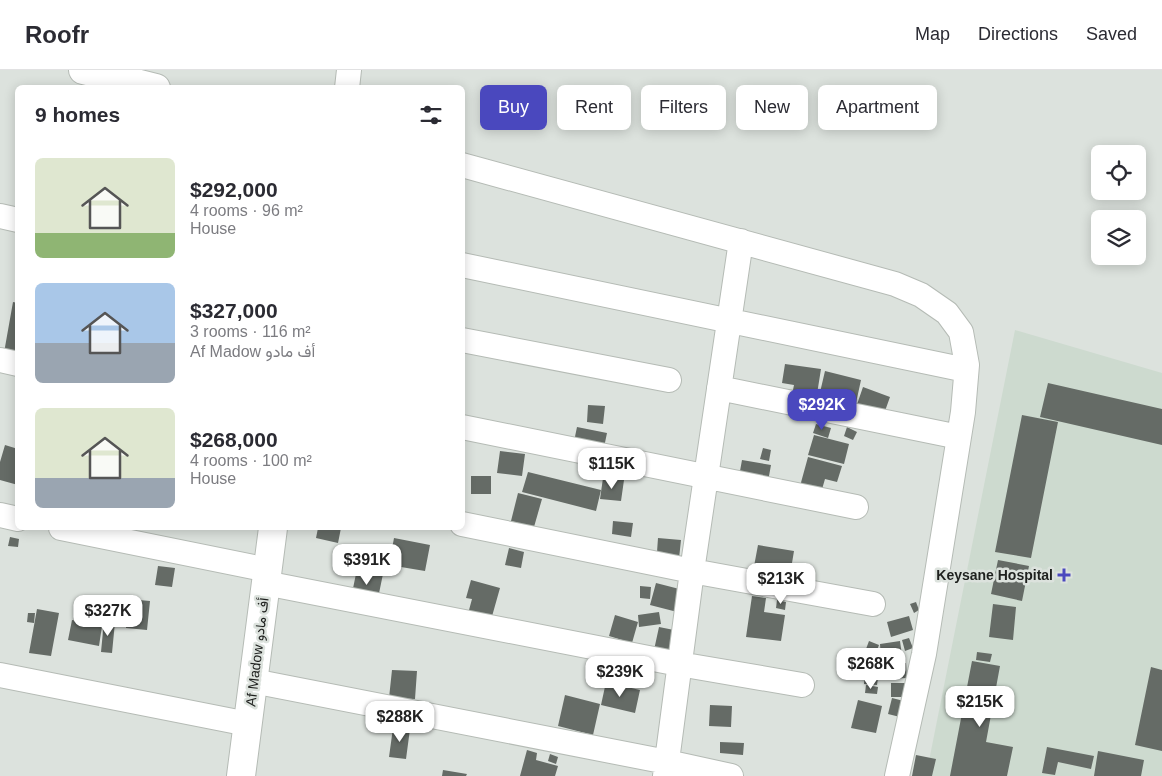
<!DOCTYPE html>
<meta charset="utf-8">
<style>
body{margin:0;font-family:Arial,Vazirmatn,sans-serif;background:#f7f7f7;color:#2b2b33;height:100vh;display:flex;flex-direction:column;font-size:19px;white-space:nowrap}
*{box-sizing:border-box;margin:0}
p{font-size:16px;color:#7c7c81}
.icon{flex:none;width:28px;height:28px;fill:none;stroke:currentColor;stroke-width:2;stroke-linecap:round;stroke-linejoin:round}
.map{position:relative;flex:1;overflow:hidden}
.side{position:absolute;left:15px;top:15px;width:450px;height:445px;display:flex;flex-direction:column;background:#fff;border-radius:8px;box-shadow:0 2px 12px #0003}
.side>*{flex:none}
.hud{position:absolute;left:480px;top:15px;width:475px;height:45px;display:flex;gap:10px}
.fabs{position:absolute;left:1091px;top:75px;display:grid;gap:10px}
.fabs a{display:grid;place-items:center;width:55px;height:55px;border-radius:8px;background:#fff;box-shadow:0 2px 12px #0003;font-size:25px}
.price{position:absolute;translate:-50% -42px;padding:0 11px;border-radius:10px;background:#fff;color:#222;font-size:16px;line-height:32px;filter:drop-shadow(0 1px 2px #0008)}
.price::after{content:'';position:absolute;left:50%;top:30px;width:15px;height:11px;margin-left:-8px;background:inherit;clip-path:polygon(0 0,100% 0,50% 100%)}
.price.on{background:#4a48be;color:#fff}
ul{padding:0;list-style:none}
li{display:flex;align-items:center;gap:15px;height:125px;padding:0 20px}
li span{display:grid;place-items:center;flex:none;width:140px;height:100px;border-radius:8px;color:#555}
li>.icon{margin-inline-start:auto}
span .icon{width:60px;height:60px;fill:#fffc;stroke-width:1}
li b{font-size:21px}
h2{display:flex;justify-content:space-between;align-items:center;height:60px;padding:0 20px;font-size:21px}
.pill{padding:0 18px;border-radius:8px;background:#fff;box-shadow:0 2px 12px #0003;font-size:18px;line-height:45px}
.pill.on{background:#4a48be;color:#fff}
header{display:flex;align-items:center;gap:30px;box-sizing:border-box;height:70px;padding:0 25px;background:#fff;border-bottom:1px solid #e1e1e2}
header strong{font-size:24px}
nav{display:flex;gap:28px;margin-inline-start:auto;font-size:18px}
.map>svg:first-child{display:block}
.built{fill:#cddacf}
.building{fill:#656b66}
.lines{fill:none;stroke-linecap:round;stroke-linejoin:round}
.minor-casing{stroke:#b5bbb5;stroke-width:26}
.tertiary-casing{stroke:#b5bbb5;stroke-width:30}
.minor{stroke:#fff;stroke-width:24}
.tertiary{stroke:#fff;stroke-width:28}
.poi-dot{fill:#4a48be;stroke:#dce2dd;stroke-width:2}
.labels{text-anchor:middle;stroke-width:5;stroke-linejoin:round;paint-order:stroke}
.poi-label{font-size:14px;font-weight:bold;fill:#1f211f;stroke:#dce2dd;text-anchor:end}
.street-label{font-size:14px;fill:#1f211f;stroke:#dce2dd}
</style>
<header>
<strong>Roofr</strong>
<nav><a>Map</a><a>Directions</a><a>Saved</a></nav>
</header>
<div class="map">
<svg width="1162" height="706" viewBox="0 0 1162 706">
<rect width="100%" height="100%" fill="#dce2dd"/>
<path class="built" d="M1015,260l147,43v403h-236z"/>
<path class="building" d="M13,232l5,1v64l-16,-3z
M785,294l36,5 -4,25 -24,-4 1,-5 -12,-2z
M825,301l36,9 -5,23 -29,-8 -2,7 -7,-1z
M1048,313l114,26v36l-122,-28z
M863,317l27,10 -10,28 -27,-9z
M588,335l17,1 -2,18 -16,-2z
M1022,345l36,7 -27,136 -36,-6z
M816,354l15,4 -3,10 -15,-5z
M577,357l30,6 -5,24 -30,-6z
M847,357l10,5 -4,8 -9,-4z
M814,365l35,9 -5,20 -36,-9z
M5,375l13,4v36l-18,-5v-18z
M763,378l8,2 -2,11 -9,-2z
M500,381l25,3 -3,22 -25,-3z
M808,387l34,9 -5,16 -12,-3 -7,24 -21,-6z
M742,390l29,5 -4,22 -29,-5z
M528,402l73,18 -5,21 -74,-19z
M471,406h20v18h-20z
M603,408l21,2 -3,21 -21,-2z
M518,423l24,6 -8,28 -23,-6z
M613,451l20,2 -2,14 -19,-3z
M318,458h23l-3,15 -22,-5z
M10,467l9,2 -1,8 -10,-1z
M394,468l36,7 -5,26 -36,-6z
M658,468l23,2 -3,28 -22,-2z
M758,475l36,6 -4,24 -27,-4 -1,7 -10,-1z
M509,478l15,4 -3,16 -16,-3z
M998,490l31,6 -7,35 -31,-7z
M158,496l17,2 -3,19 -17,-2z
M357,499l26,5 -6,29 -26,-5z
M471,510l29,8 -11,39 -23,-6 6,-22 -6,-1z
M656,513l35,9 -6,22 -35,-9z
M640,516l11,1 -1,12 -10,-1z
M752,526l14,2 -2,14 21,3 -4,26 -35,-4z
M128,529l22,2 -3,29 -21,-2z
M777,530l9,2 -1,8 -9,-2z
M916,532l3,8 -5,3 -4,-9z
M993,534l23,3 -3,33 -24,-3z
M37,539l22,4 -8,43 -22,-3z
M659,542l2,12 -22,3 -1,-12z
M28,543h7l-1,10 -7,-1z
M615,545l23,7 -6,21 -23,-7z
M909,546l4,14 -22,7 -4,-15z
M72,550l30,6 -3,20 -31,-6z
M104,551l11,1 -3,31 -11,-1z
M659,557l25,5 -5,22 -25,-4z
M909,568l4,10 -8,3 -3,-11z
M869,571l10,4 -6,15 -10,-3z
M900,571l2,15 -21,3 -1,-15z
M977,582l15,2 -2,8 -14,-2z
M972,591l28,5 -14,76 27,5 -6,29h-57z
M906,593l1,15 -19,1v-15z
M1151,597l11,3v81l-27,-6z
M392,600l25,1 -2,28 -26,-1z
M865,600l14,1 -2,14 -13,-1z
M606,612l34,8 -5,23 -34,-8z
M891,613h14v14h-14z
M866,615l12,2 -1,7 -12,-1z
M565,625l35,9 -7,31 -35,-9z
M892,628l12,3 -4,16 -12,-3z
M858,630l24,6 -6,27 -25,-5z
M710,635l22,1 -1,21 -22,-1z
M393,658l17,1 -4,30 -17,-2z
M720,672l24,1 -1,12 -23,-2z
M1047,677l47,9 -3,13 -33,-7 -3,13 -13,-2z
M527,680l10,3 -1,7 22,6 -3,10h-35z
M1098,681l46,9 -3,16h-47z
M550,684l8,3 -2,7 -8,-3z
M916,685l20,4 -4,17h-20z
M443,700l24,4 -1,2h-24z"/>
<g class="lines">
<defs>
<path id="minor" d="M347,18l2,-18
M462,95l433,119 26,11 26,18 14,19 6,33 -4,47 -39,242 -27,122
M0,146l18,4
M462,195l504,105
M462,270l207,40
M0,290l18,4
M719,318l240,49
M462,357l394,80
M0,445l18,4
M462,454l230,47 181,33
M61,458l207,42
M265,513l414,81 123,21
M0,605l248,49
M253,611l414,81 64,14
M665,706l27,-205 49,-330"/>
<path id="tertiary" d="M83,0l73,18
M241,706l32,-248"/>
</defs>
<use href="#minor" class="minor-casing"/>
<use href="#tertiary" class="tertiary-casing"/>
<use href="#minor" class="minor"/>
<use href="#tertiary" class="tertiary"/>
</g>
<path class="poi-dot" d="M1061.5 497.5h5v5h5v5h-5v5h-5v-5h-5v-5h5z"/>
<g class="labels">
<g class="poi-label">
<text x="1053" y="510">Keysane Hospital</text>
</g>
<g class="street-label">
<text transform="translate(257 582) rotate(-83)" y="5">Af Madow أف مادو</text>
</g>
</g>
</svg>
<div class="fabs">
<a><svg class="icon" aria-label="locate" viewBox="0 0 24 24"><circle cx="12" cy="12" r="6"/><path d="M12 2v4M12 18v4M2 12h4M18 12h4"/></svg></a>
<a><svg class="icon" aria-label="layers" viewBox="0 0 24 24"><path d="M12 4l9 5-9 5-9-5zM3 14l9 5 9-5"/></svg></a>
</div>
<b class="price on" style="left:822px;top:361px">$292K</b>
<b class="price" style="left:612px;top:420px">$115K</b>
<b class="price" style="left:367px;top:516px">$391K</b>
<b class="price" style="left:781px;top:535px">$213K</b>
<b class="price" style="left:108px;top:567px">$327K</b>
<b class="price" style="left:871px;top:620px">$268K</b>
<b class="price" style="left:620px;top:628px">$239K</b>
<b class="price" style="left:980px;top:658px">$215K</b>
<b class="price" style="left:400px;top:673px">$288K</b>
<div class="hud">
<a class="pill on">Buy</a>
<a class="pill">Rent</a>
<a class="pill">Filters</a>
<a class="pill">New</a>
<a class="pill">Apartment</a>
</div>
<section class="side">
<h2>9 homes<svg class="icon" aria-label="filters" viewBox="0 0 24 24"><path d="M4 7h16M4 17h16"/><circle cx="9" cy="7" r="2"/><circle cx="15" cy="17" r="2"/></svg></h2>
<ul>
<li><span style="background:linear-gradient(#dfe7d0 75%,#8fb573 0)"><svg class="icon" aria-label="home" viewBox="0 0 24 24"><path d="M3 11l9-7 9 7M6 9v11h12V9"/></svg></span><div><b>$292,000</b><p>4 rooms · 96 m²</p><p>House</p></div></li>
<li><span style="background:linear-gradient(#a9c7e8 60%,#9aa5b1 0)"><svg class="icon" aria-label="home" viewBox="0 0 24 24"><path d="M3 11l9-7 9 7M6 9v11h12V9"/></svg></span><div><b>$327,000</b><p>3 rooms · 116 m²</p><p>Af Madow أف مادو</p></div></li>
<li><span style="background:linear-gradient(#dfe7d0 70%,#9aa5b1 0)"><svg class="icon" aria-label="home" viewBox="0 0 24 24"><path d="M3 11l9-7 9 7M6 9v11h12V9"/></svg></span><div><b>$268,000</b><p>4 rooms · 100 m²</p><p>House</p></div></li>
</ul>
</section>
</div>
